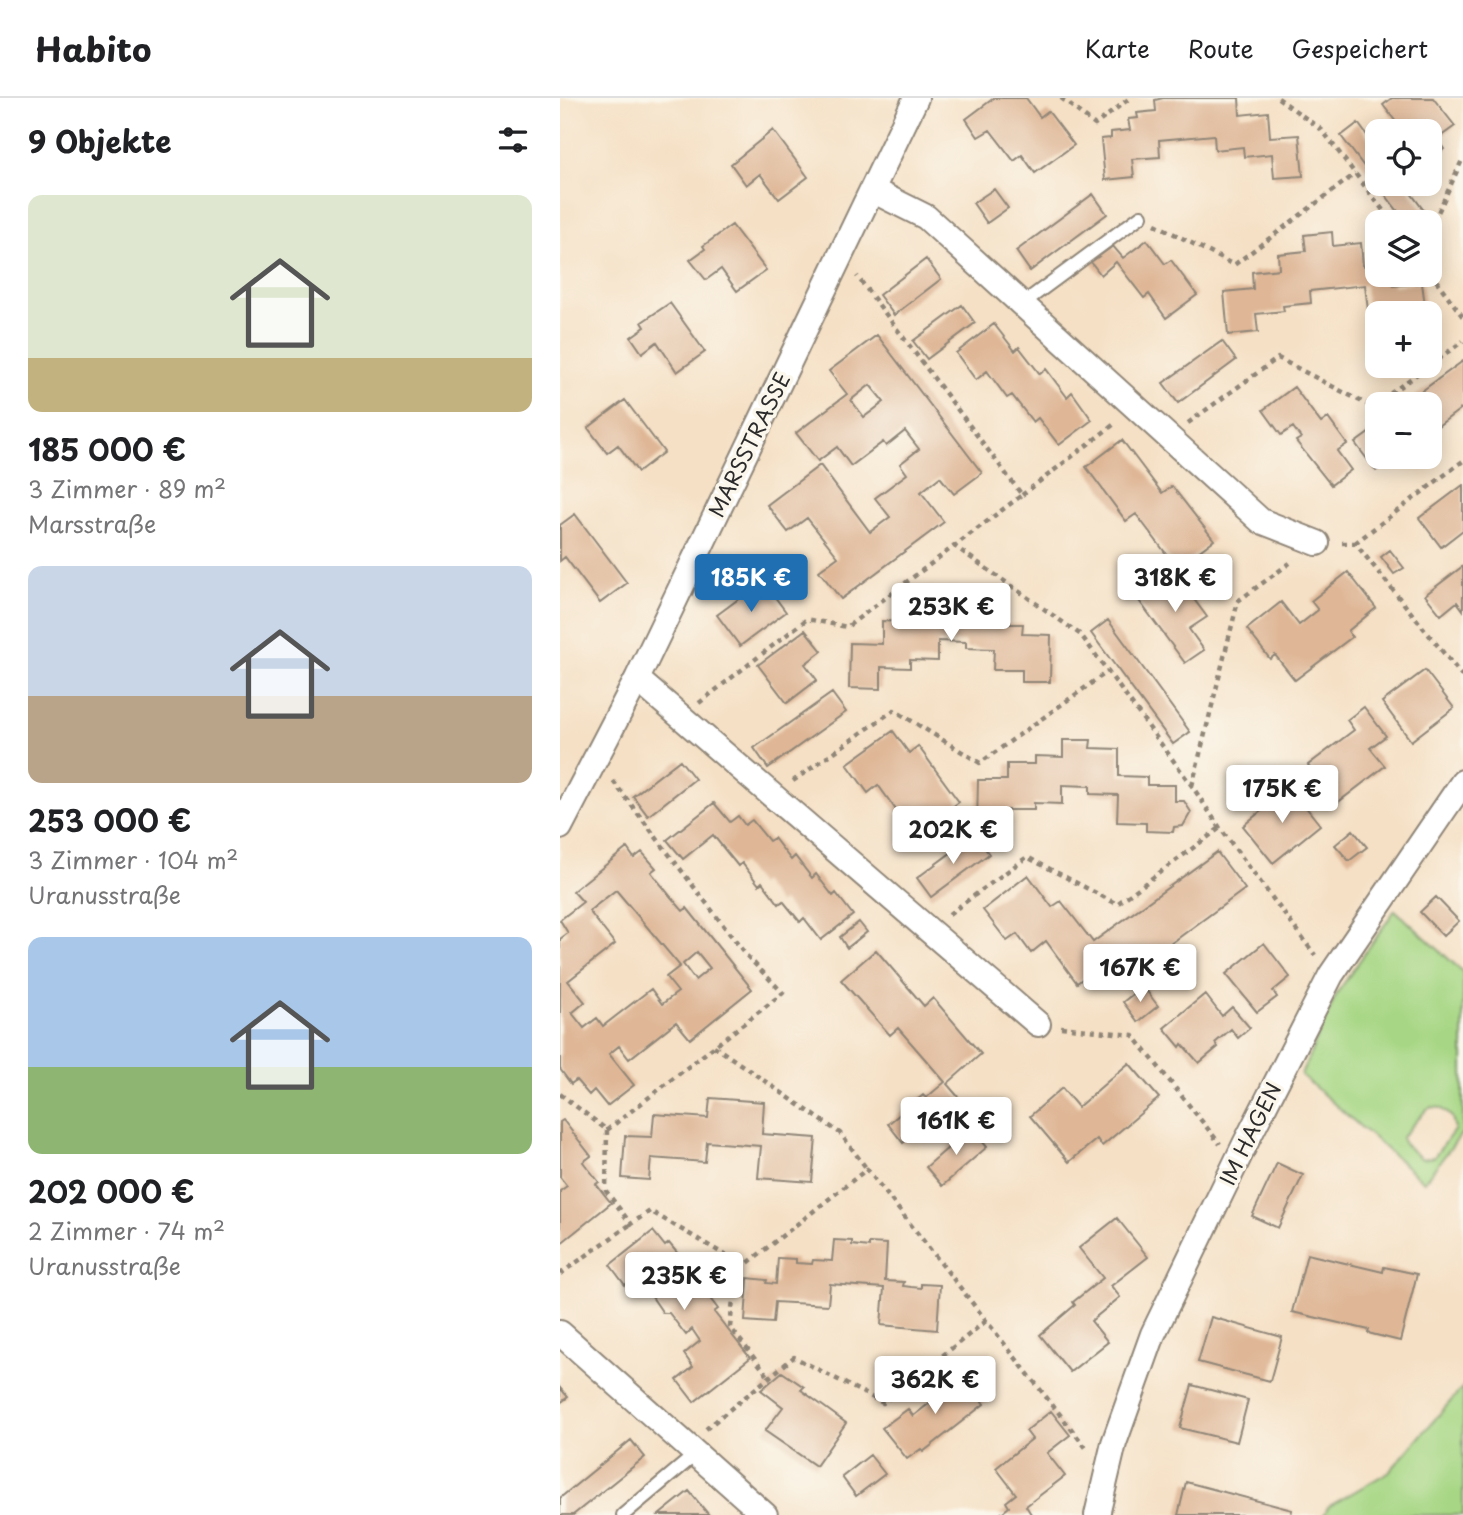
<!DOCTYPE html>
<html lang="de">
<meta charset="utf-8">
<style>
body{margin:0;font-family:"Playpen Sans",sans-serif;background:#f6f6f6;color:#202124;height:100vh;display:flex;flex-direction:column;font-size:26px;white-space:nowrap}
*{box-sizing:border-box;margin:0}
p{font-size:23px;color:#757577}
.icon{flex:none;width:38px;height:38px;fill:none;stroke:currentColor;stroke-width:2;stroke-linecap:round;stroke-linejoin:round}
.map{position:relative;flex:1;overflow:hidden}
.panel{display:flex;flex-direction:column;background:#fff;width:560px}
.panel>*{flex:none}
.fabs{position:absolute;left:805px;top:21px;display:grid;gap:14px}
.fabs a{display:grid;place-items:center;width:77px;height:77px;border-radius:14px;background:#fff;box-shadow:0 4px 18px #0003;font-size:35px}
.price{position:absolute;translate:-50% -60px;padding:0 16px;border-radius:7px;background:#fff;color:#222;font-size:23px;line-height:46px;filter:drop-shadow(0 2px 4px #0008)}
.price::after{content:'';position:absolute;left:50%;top:42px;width:21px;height:16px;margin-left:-10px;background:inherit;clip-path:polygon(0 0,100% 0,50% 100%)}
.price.selected{background:#1f6fb2;color:#fff}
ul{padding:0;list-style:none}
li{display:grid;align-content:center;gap:14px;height:371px;padding:0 28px}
li span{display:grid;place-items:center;height:217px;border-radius:14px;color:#555}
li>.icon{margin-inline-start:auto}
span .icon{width:126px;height:126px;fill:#fffc;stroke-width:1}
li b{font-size:30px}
h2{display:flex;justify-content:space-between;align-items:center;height:84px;padding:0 28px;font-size:30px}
header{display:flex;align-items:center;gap:42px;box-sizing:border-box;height:98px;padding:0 35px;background:#fff;border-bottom:2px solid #e0e0e0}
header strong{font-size:33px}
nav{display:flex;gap:38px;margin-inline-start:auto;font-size:24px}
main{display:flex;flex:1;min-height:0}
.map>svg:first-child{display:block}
.green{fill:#a7d785;stroke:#698158;stroke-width:2;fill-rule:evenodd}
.building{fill:#dfb797;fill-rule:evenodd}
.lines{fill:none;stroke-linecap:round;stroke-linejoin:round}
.lane-casing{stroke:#908678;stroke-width:16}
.street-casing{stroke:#908678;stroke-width:28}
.path{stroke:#908678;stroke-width:4.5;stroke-dasharray:5 5;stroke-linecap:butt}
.lane{stroke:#fff;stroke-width:12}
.street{stroke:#fff;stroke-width:24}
.labels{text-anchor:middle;stroke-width:7;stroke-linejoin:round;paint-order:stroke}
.street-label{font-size:21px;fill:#2b2b2b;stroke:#fbf7ec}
</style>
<header>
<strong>Habito</strong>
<nav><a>Karte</a><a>Route</a><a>Gespeichert</a></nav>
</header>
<main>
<section class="panel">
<h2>9 Objekte<svg class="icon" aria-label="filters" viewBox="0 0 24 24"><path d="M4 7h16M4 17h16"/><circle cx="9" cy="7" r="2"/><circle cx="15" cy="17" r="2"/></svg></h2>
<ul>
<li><span style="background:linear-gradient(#dfe7d0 75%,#c2b280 0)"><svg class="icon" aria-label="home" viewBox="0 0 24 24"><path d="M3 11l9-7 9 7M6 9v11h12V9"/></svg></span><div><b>185 000 €</b><p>3 Zimmer · 89 m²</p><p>Marsstraße</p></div></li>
<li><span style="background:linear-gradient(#c9d6e8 60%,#b9a48a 0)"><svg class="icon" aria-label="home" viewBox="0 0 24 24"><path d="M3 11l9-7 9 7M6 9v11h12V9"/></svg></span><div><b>253 000 €</b><p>3 Zimmer · 104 m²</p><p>Uranusstraße</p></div></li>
<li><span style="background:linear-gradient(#a9c7e8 60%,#8fb573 0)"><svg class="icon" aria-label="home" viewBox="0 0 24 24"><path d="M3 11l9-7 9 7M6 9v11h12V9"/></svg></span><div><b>202 000 €</b><p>2 Zimmer · 74 m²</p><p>Uranusstraße</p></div></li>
</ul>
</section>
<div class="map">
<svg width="903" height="1417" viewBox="0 0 903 1417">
<rect width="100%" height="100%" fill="#fbf7ec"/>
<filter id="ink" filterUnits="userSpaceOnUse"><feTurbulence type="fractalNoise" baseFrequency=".0143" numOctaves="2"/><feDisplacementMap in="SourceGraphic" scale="14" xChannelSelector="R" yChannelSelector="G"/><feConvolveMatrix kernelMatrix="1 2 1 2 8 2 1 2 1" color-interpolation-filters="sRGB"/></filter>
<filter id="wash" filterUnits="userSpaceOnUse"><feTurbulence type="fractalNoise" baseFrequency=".00686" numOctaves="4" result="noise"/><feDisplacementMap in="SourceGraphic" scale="28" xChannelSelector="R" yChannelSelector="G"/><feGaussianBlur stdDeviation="1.57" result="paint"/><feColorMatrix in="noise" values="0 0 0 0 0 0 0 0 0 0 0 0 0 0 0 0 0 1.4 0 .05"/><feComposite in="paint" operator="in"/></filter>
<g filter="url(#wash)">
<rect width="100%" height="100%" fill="#f5e0c5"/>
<path class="green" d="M835,812l68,62v160l-39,50 -123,-107 36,-82zM872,1009l9,1 11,9 3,12 -21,28 -12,2 -19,-16 -1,-6 25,-28z
M903,1289v128h-139l4,-8 62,-36z"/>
<g id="blocks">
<path class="building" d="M434,0h32l14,19 8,-6 26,34 -39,28 -13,-18 -8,6 -24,-31 -12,7 -12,-18z
M603,0h76l1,17 28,-3 2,25 29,-2 4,41 -29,2 -2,-24 -28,3 -1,-10 -28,3 -1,-15 -55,5 1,17 -28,2 2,18 -29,3 -4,-41 10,-1v-6l19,-2 -2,-11 10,-1 -1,-5 19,-2 -1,-11z
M832,0h41l22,28 -18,13 7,10 -14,11v-29h-27l-20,-26z
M798,25l19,26v35h27l27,36 -3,2h-22l-65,-86z
M213,32l35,47 -29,22 -19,-25 -14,11 -15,-21z
M434,91l14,19 -21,15 -14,-20z
M533,96l14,20 -77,57 -14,-20z
M172,127l34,45 -29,21 -16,-22 -15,11 -16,-20 15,-11 -2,-3z
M772,134l1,14 28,-3 2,23 14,-1v10h15l1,11 29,-3 4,30h-49v5l-8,1 -4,-34 -55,6 1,12 -28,3 1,5 -28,3 2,18 -30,3 -4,-43 29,-3 -1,-17 27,-3 -1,-15 28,-3 -2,-16z
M587,142l18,24 6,-4 26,35 -31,23 -17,-24 -5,4 -28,-36 -15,13 -10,-13 22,-16 10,12z
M366,161l15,20 -47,36 -15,-20z
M110,205l35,49 -28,20 -20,-30 -15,11 -11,-16 14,-10 -3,-5z
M402,207l13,18 -48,36 -14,-18z
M434,226l21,27 4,-4 21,27 6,-5 21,28 5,-5 20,28 -33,25 -21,-27 -5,4 -21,-27 -5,3 -20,-27 -11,9 -20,-27z
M317,237l105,138 -28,21 -14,-17 -19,15 23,30 -103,77 -22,-28 19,-14 -31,-39 -19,14 -21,-27 53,-40 50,67 20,-15 -15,-19 32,-24 -7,-10 19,-15 -14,-18 -19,15 -3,-4 -32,24 -14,-19 -19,14 -22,-28 51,-39 -18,-23zM310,287l14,17 -20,15 -13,-17z
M662,243l14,19 -58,43 -15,-20z
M903,263v46l-33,25v-28h-26z
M734,289l27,36 7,-5 19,26 -10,7 14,19 -20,15 -35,-44 5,-3 -8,-11 -12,8 -18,-25z
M65,302l39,52 -26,20 -20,-27 -11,8 -19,-25z
M817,329v30h20l-21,14 -21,-28z
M562,342l40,53 10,-7 42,54 -37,28 -41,-54 -10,7 -40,-54z
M838,359h15l-10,7z
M903,387v45l-22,17 -22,-29z
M15,416l52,69 -27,20 -35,-46 -5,4v-36z
M830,452l14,18 -10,6 -13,-17z
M903,468v44l-6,-8 -16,13 -16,-20z
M613,473l34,46 -18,12 15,21 -19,13 -48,-65z
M788,474l28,36 -28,23 4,6 -57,43 -20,-25 -5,4 -23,-30 34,-27 18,23 19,-15 -7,-9z
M203,483l23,31 -46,34 -23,-31z
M379,497l28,1v7l28,1 -1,20h29l-1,10 29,1 -1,47h-28v-12h-29l1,-21 -28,-1v-6l-28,-1v20l-28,-1v8l-29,-1v22l-32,-1 1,-45 32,1v-23l29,1v-8l28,1z
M548,522l82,112 -17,12 -82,-111z
M245,532l17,21 -17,13 12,16 -30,23 -29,-38z
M865,572l29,38 -43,33 -29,-39z
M272,595l14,19 -78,56 -14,-20z
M804,609l22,29 -16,12 15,18 -48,37 -29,-38 46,-35 -7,-10z
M333,633l16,22 9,-7 41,56 -45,33 -36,-50 -10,8 -21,-29z
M503,642h28l-1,8 29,1v27l28,1v8h28v16h9l7,11 -8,14 -9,1 -1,5 -27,-1v-8l-29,-1 1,-27 -28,-1v-8l-28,-1v19l-28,-1v7h-28v17l-29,-1 1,-46h29v-16h28v-8l28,1z
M120,662l15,19 -47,37 -15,-20z
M730,689l30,38 -47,38 -30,-37z
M154,705l16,19 8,-6 7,9 7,-5 17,21 5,-3 17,22 4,-4 17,22 4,-4 17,22 3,-3 17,22 -32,25 -17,-22 -4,4 -17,-21 -4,3 -17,-22 -3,3 -17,-22 -4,3 -25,-31 -30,24 -16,-19z
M793,732l14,17 -18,14 -14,-16z
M415,737l14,19 -58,43 -14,-19z
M67,750l7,10 8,-6 14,16 -5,4 20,25 12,14 4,-3 65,81 -62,50 -14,-17 -47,37 -10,-13 -10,8 25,31 -27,21 -13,-16 -5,5 -13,-15 -5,4 -11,-15v-130l8,-6 -8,-13 23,-18 -10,-11zM56,792l64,76 -14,11 12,15 -16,12 -11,-15 -48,37 -6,-8 -13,10 -12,-15 13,-11 -17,-21 47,-37 -26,-33zM137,854l13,16 -15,12 -12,-16z
M657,754l28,37 -113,83 -14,-20 -41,31 -31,-42 -15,12 -14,-19 -10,7 -24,-31 45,-35 24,32 9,-6 32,41z
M876,799l23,24 -16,15 -23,-24z
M299,824l8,10 -20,16 -7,-11z
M704,845l26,34 -17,14 4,6 -20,15 -31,-38z
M316,852l48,56 9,-8 48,56 -34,30 13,15 -19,17 -2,-3 -36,30 -15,-19 35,-29 3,3 19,-16 -47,-54 -8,7 -49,-55z
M583,888l15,20 -20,16 -15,-20z
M645,896l17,22 10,-9 18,21 -12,10 -7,-9 -16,14 3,4 -19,16 -17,-19 -2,3 -16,-19z
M569,965l30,35 -57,48 -5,-7 -28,23 -39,-46 32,-28 16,19z
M150,1000l54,4 -2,32 54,4 -4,44 -54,-4 3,-32 -54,-4 -2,20 -54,-4 -2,22 -27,-2 3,-42 27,1 2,-23 54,4z
M3,1022l28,36 -8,6 16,20 -3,2 15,19 -51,41v-53l7,-5 -7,-9v-55z
M411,1030l16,19 -45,39 -16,-19z
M717,1065l26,12 -25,53 -26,-12z
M557,1120l31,39 -37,29 9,11 -29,24 17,21 -38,30 -30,-37 35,-30 -2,-3 30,-24 -24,-30z
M93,1133l12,15 4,-3 18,22 1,-2 6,8 -1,8h7l4,5 -2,4 16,21 -4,3 36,46 -56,44 -17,-22 16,-13 -9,-13 16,-13 -8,-12 -6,6 -17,-22h-6l-26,-38 -12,10 -15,-20z
M274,1142l18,1v4l17,2v-4l18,1 -2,37 19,1 -1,4 8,1 10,1v-4l19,1 -3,45 -56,-5 3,-37 -54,-4 -2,21 -53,-3 -2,21 -28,-2 3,-43 19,2 -1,3 10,1 2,-26 18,1v4l16,1 1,-4 19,1z
M747,1156l76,18 1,-5 33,7 -17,67 -32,-8 1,-3 -77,-18z
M651,1219l71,20 -12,44 -72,-19z
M398,1271l26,35 -61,48 -2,-3 -14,10 -25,-31 26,-19 5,7 18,-14 -6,-8z
M222,1274l22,15 -3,3 45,33 -30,43 -51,-35 18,-24 -22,-17z
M632,1287l56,15 -11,42 -57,-14z
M0,1290l8,9 -8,6z
M491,1313l19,24 -23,18 18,23 -39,30 5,8 -1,1h-31l10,-8 -3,-5 10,-8 -20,-26 36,-29 -6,-8z
M71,1342l14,17 -72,58h-13v-17z
M310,1357l15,19 -29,22 -14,-19z
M626,1384l106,28 -1,5h-113z
M129,1393l20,24h-50z"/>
</g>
</g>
<g filter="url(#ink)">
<use href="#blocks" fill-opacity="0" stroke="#908678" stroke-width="2"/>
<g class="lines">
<defs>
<path id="lane" d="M462,206l119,-88
M63,1417l73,-61"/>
<path id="street" d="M312,92l54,27 335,304 56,22
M77,581l401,345
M0,729l77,-148 279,-581
M0,1235l205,182
M537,1417l17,-72 39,-109 92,-190 86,-169 132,-193"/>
</defs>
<use href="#lane" class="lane-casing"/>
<use href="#street" class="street-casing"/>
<path class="path" d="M501,0l34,27 35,-27
M718,0l44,32 70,92
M595,126l79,41 121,-91
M870,132l33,-72
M870,174l33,45
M870,267l33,-24
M628,325l90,-65 94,49 56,-41
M462,397l95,-73
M782,445h13l108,134
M795,445l108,-82
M393,447l128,90 111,151 28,42 95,127
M139,605l108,-84 40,8 175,-132 -165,-219
M233,683l101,-71 86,53 127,-91
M632,688l46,-185 56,-41
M389,816l78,-57 90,47 103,-76
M501,929l72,8 87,109
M154,948l126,87 27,36
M0,996l47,36
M47,1032l-1,61 25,33 19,-13 94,55 123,-97 220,280
M47,1032l176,-137 -37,-38 -133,-174
M177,1165l-7,64 39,50
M0,1176l71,-50
M146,1331l88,-72 89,46 103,-82"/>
<use href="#lane" class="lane"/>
<use href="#street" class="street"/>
</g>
</g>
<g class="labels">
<g class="street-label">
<text transform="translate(190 347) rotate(-64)" y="7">MARSSTRASSE</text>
<text transform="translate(691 1036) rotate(-64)" y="7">IM HAGEN</text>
</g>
</g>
</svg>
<div class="fabs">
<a><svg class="icon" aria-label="locate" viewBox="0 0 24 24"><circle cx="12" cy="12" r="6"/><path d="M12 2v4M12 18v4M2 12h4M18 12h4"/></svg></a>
<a><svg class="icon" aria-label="layers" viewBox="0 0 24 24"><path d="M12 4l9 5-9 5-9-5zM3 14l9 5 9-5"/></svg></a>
<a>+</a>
<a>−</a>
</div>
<b class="price selected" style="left:191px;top:516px">185K €</b>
<b class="price" style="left:615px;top:516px">318K €</b>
<b class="price" style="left:391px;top:545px">253K €</b>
<b class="price" style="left:722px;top:727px">175K €</b>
<b class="price" style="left:393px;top:768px">202K €</b>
<b class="price" style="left:580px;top:906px">167K €</b>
<b class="price" style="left:396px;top:1059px">161K €</b>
<b class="price" style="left:124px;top:1214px">235K €</b>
<b class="price" style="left:375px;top:1318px">362K €</b>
</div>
</main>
